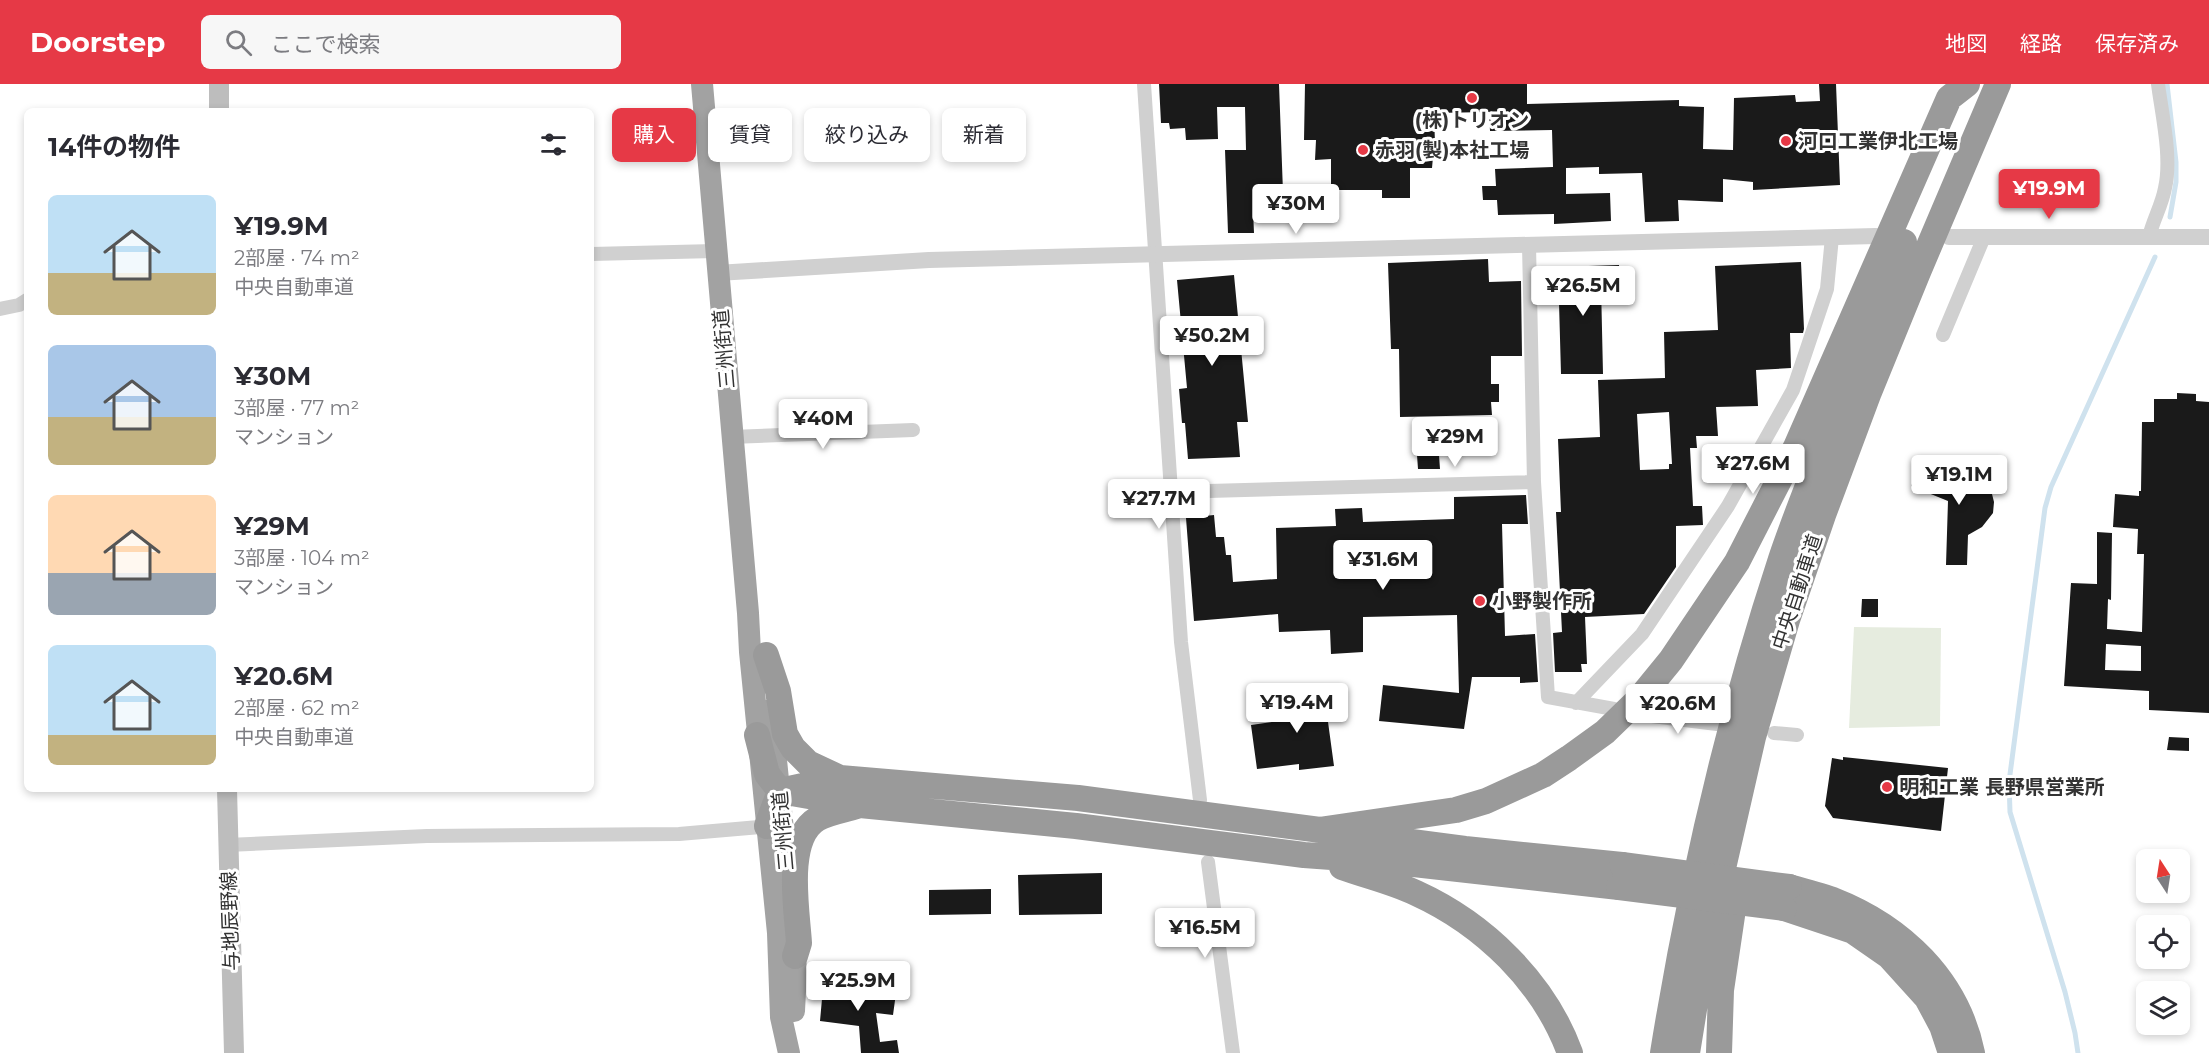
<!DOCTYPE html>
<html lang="ja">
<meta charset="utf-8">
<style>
body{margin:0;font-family:Montserrat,"Noto Sans JP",sans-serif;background:#f7f7f7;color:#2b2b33;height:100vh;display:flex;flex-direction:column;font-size:22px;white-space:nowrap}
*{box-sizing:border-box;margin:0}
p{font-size:20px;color:#7c7c81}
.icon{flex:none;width:33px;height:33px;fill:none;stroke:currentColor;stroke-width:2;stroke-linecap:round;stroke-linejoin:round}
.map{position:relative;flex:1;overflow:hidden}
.panel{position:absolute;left:24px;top:24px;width:570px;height:684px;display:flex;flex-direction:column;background:#fff;border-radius:9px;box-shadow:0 3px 9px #0003}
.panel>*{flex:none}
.top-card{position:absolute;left:612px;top:24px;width:570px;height:54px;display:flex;gap:12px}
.needle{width:39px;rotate:348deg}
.buttons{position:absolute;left:2136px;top:765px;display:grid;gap:12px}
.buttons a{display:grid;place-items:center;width:54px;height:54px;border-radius:9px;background:#fff;box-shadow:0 3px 9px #0003;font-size:30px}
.price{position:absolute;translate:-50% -51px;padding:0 14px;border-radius:6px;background:#fff;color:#222;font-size:20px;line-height:39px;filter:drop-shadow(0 2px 3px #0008)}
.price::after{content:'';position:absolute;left:50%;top:36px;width:18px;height:14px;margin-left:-9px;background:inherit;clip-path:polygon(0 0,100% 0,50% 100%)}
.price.on{background:#e63946;color:#fff}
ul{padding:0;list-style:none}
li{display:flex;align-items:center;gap:18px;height:150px;padding:0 24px}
li span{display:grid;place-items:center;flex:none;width:168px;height:120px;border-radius:9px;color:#555}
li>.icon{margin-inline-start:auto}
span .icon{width:72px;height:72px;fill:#fffc;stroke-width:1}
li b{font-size:26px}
h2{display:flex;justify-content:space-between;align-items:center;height:72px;padding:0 24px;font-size:26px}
.tag{padding:0 21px;border-radius:9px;background:#fff;box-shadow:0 3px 9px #0003;font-size:21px;line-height:54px}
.tag.on{background:#e63946;color:#fff}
header{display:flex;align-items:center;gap:36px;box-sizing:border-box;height:84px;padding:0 30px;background:#e63946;color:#fff}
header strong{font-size:28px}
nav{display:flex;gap:33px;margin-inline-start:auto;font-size:21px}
.search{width:420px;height:54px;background:#f7f7f7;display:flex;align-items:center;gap:15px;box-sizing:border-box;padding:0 21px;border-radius:9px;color:#7c7c81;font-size:22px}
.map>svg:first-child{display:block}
.green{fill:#e6ecdf}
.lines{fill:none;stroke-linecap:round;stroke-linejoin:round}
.stream{stroke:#cfe2ee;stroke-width:5}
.building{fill:#1a1a1a;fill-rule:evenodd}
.minor{stroke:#d0d0d0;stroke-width:14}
.tertiary{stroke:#d0d0d0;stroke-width:16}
.secondary{stroke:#bdbdbd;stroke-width:20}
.trunk{stroke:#a2a2a2;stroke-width:22}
.motorway{stroke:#9a9a9a;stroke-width:26}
.motorway-bridge{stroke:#9a9a9a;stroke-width:26}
.poi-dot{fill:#e63946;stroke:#fff;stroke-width:2}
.labels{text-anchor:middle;stroke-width:6;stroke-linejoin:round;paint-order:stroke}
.poi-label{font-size:20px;font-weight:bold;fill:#333;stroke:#fff;text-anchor:start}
.street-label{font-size:20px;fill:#333;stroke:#fff}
</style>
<header>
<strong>Doorstep</strong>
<div class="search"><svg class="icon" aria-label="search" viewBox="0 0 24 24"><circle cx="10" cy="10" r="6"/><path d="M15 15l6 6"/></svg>ここで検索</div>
<nav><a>地図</a><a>経路</a><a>保存済み</a></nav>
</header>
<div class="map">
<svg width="2209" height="969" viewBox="0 0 2209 969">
<rect width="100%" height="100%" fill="#fff"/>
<path class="green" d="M1854,543l87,1 -1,98 -91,2z"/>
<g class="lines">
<path class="stream" d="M2167,0l9,78v20l-6,35
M2078,969l-3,-20 -10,-41 -55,-180 -1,-30 36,-274 6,-21 104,-230"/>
</g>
<path class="building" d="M1159,0h120l4,108h2l1,17 -33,1 1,23h-26l-3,-83h21l-1,-43h-28l1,32 -32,1 -1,-12 -15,1 -1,-6h-8z
M1305,0h222v20l152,-4v6l25,1 -1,42 30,1 1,-52 61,-3 1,7 24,-1 -1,-17h17l4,101 -87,5v-8l-30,-3v23l-45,-2 1,21 -34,1 -3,-49 -43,1v-7l-33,1v26l44,-1 1,28 -57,3v-10l-56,1 -1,-15h-14l-1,-14h14l-1,-17 58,-2 -1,-37 -62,1 -1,-19 -55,1 1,31h4v13h-6l-1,11h-22v30h-28v-8h-51v-31l-16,1 1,-20h-12z
M1488,175l1,23 32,-1 1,75h-31v28h8v18h-8l1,13 -92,2 -1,-68h-8l-3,-86z
M1801,178l3,67 -1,4h-13l1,35 -35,2 2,36 -42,1 2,29h-22l1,12h-7l3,58h9l1,19 -27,1v41l-32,47 -59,3 2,47h-6l1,8h-27l-2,-39 9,-1 -6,-120h5l-3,-73 42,-2 -2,-57 67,-2 -1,-46 54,-2 -3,-64zM1669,328l3,52h-3v5l-29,1 -3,-56z
M1619,181l1,19 -19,1 2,89h-42l-3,-107z
M1234,191l14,147h-11l3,35 -52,2 -3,-36h-3l-3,-34 8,-1 -10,-108z
M2177,309l19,1v7l13,1v311l-60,-3v-19l-85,-5 7,-103 26,1v-52l15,1 -1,67 -3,-1 -1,30 35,3 2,-78h-7l1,-25 -25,-2 2,-33 24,2v-5h2l1,-69h12v-23h23zM2106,560l35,2v25l-36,-1z
M1417,371h22l1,14h-22z
M1919,381l26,10 19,-4 16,3 10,12 4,16 -1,11 -11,14 -14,8 -1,30h-21l2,-64 -37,-15z
M1526,411l2,29h-26l3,112 30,-2 3,48 -18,1v-6h-48l-8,52 -85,-8 4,-36 76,8 -2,-78 -94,2v35l-32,2 -1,-24 -51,2 -1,-18 -84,7 -8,-103 28,-3 2,22h8l2,18h5l2,27 44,-3 -1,-51 60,-2 -1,-17 27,-1 1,14 91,-3v-22z
M1862,515h16v18h-17z
M1323,601l11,81 -35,4v-6l-42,5 -6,-44 43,-6 -3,-31z
M2169,653l20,1v13l-22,-1z
M1843,673l105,11 -7,63 -108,-13 -8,-12 7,-48 11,2z
M1102,789v41l-83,1 -1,-40z
M991,805v25l-62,1v-25z
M824,893l23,2 -1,8 50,6 -3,22 -17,-2 4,29 17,-2 2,13h-38l-2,-27 -39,-5z"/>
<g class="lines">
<path class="minor" d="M1144,0l37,558 19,158
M2149,153c4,-17 13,-32 16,-49 7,-31 -3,-73 -7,-104
M591,170l124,-3
M0,225l19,-4 8,-5
M1943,251l41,-98
M731,353l182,-7
M1534,398l14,215 66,12
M1172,408l362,-10 -5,-237
M1576,619l66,-69 86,-128 65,-116 34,-101 5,-52
M1644,631l73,9
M1774,649l23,2
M227,761l200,-9 252,-2 92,-8
M1208,778l25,191"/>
<path class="tertiary" d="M1949,153h260
M717,189l212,-13 947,-24"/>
<path class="secondary" d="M219,0v27
M227,705l7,264"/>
<path class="trunk" d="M702,0l46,529 2,39 28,281 3,84 8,36
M771,626l17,170
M794,855l2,32 -2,40"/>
<path class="motorway" d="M766,571l12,36 7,43 8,14 15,15 32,15
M757,651l10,39 13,17 80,14 216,21 228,29 83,6 232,26
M789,705l51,-11 238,20 387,51 157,16
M767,742l13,-35
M1319,746l137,-20 30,-9 57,-26 26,-17 36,-26 35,-34 31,-38 66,-98 59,-115 153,-349 18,-14
M1342,783c25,9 51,15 74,26 68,31 128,89 154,160
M1789,803c15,4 30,8 44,13 69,27 124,80 139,153
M1784,824l69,23 36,25 38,42 15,28 9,27
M795,872l4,-13c-2,-33 -15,-104 18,-124 11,-7 28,-9 40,-13
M1663,969c27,-167 65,-333 118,-494 10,-30 22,-60 33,-89 29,-77 60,-152 90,-228
M1687,969l15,-93 51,-223 34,-117 36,-105 46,-123 49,-120 80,-188
M1719,969l2,-63 16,-108"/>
<path class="motorway-bridge" d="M1622,781l167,22
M1619,803l165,21"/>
</g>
<g class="poi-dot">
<circle cx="1472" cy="14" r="6"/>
<circle cx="1786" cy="57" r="6"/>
<circle cx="1363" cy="66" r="6"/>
<circle cx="1480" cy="517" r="6"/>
<circle cx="1887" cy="703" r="6"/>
</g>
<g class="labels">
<g class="poi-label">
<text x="1472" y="43" text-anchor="middle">(株)トリオン</text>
<text x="1798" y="64">河口工業伊北工場</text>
<text x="1375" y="73">赤羽(製)本社工場</text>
<text x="1492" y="524">小野製作所</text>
<text x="1899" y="710">明和工業 長野県営業所</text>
</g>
<g class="street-label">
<text transform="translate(724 265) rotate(-95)" y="7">三州街道</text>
<text transform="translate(1797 508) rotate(-72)" y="7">中央自動車道</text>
<text transform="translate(783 747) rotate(-95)" y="7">三州街道</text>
<text transform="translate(230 837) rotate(-92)" y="7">与地辰野線</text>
</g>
</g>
</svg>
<div class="buttons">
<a><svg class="needle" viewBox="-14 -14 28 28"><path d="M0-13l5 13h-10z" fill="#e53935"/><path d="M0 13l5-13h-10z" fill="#7c7c81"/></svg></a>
<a><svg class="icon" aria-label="locate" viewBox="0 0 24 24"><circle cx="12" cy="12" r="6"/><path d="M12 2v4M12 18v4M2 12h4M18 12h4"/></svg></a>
<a><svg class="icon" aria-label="layers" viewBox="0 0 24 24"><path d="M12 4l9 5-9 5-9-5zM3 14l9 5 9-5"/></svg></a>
</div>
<b class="price on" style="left:2049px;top:136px">¥19.9M</b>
<b class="price" style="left:1296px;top:151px">¥30M</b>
<b class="price" style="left:1583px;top:233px">¥26.5M</b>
<b class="price" style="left:1212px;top:283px">¥50.2M</b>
<b class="price" style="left:823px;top:366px">¥40M</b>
<b class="price" style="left:1455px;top:384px">¥29M</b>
<b class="price" style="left:1753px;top:411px">¥27.6M</b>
<b class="price" style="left:1959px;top:422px">¥19.1M</b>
<b class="price" style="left:1159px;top:446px">¥27.7M</b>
<b class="price" style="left:1383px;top:507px">¥31.6M</b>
<b class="price" style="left:1297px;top:650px">¥19.4M</b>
<b class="price" style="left:1678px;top:651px">¥20.6M</b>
<b class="price" style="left:1205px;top:875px">¥16.5M</b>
<b class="price" style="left:858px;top:928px">¥25.9M</b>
<div class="top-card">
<a class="tag on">購入</a>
<a class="tag">賃貸</a>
<a class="tag">絞り込み</a>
<a class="tag">新着</a>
</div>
<section class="panel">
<h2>14件の物件<svg class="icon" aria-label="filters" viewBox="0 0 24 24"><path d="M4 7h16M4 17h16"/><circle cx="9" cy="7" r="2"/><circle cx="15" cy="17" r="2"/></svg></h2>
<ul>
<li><span style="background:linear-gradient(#bfe0f5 65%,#c2b280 0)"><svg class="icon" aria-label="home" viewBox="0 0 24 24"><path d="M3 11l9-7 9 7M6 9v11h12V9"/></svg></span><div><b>¥19.9M</b><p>2部屋 · 74 m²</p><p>中央自動車道</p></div></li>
<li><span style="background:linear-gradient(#a9c7e8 60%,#c2b280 0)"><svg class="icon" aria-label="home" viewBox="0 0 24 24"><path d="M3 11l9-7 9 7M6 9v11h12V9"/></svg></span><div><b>¥30M</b><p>3部屋 · 77 m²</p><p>マンション</p></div></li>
<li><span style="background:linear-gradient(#ffd9b3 65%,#9aa5b1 0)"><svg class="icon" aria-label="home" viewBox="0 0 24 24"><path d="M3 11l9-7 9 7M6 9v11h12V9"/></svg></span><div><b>¥29M</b><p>3部屋 · 104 m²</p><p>マンション</p></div></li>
<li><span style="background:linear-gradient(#bfe0f5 75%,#c2b280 0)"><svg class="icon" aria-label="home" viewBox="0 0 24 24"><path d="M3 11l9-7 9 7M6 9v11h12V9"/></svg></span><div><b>¥20.6M</b><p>2部屋 · 62 m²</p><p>中央自動車道</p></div></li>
</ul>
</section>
</div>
